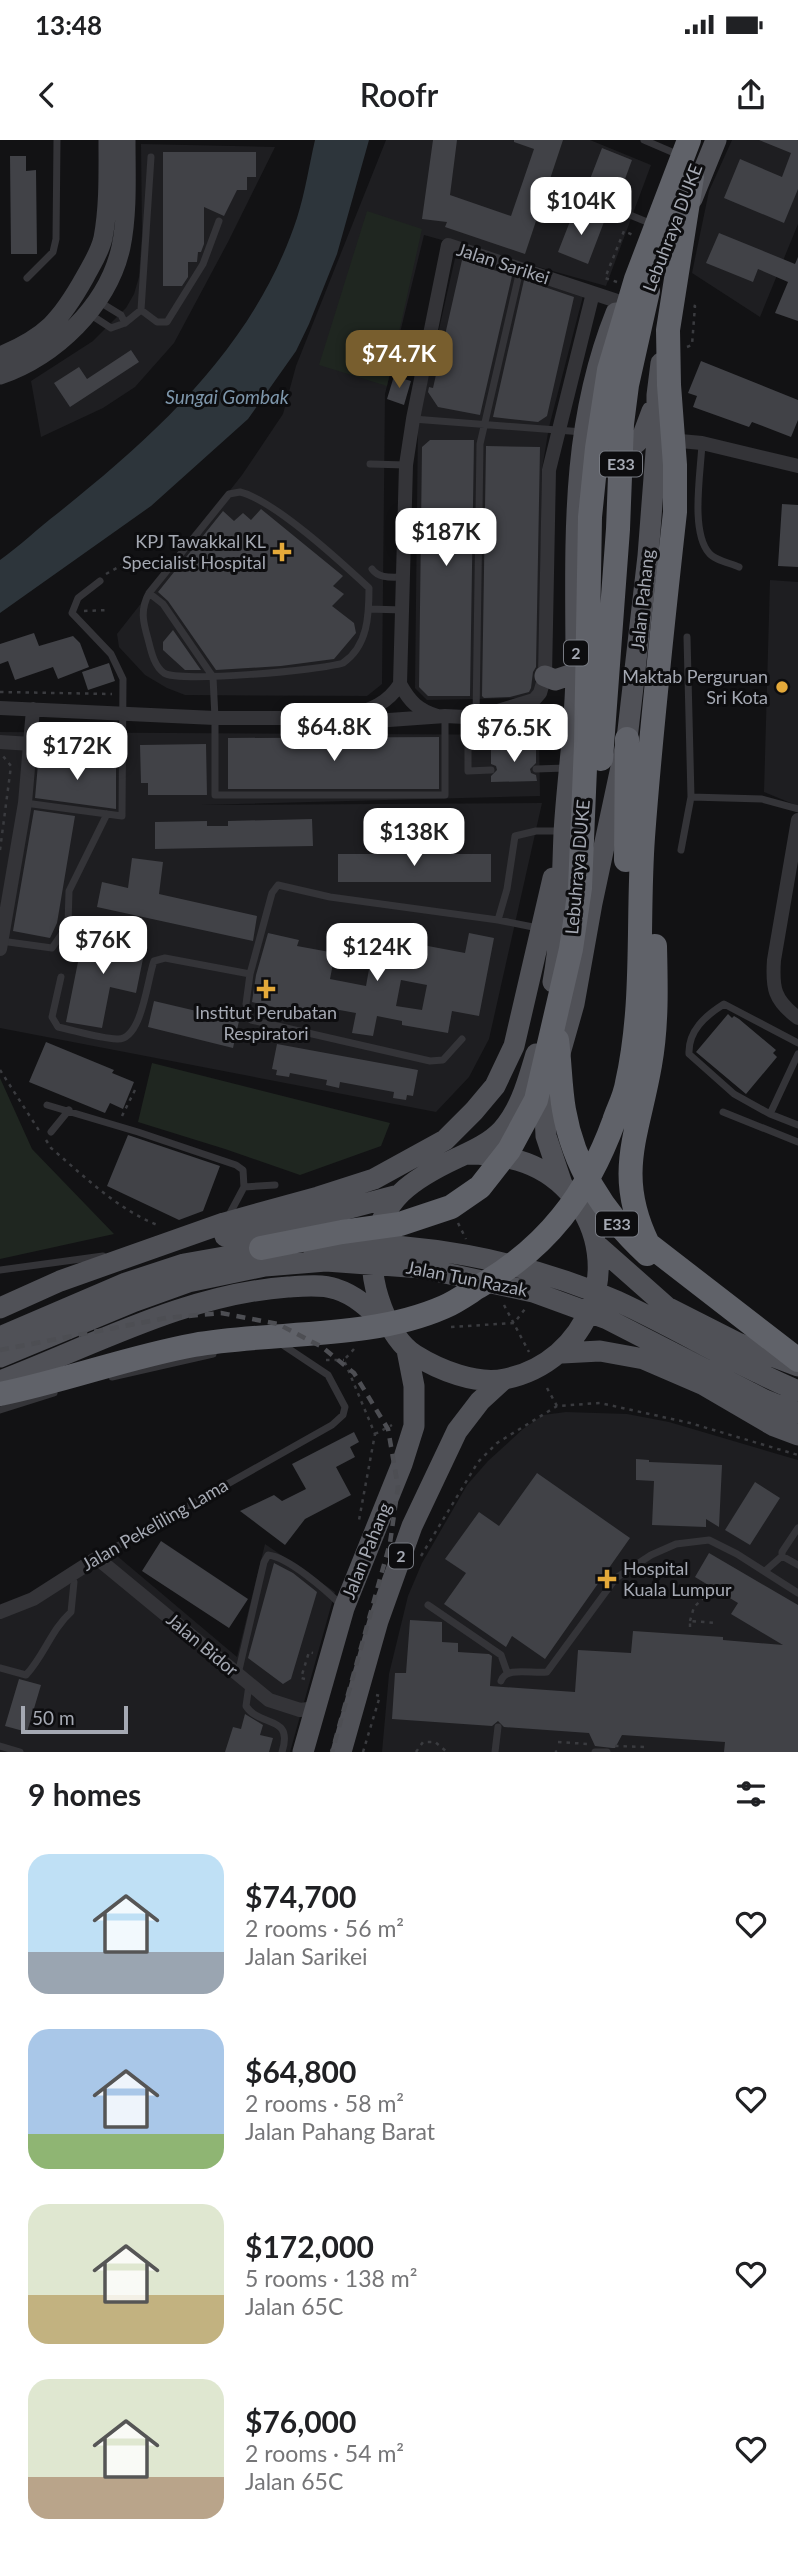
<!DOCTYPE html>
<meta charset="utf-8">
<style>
body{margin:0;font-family:Lato,sans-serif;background:#f6f6f6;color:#202124;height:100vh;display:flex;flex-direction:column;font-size:26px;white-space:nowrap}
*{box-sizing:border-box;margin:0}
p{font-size:23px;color:#757577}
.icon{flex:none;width:38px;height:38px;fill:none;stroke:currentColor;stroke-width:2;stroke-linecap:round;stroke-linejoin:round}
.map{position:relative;height:1612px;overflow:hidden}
.details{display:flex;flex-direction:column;background:#fff;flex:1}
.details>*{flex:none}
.scale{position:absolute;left:21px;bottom:18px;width:107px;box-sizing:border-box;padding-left:7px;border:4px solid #a5a9b3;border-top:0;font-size:19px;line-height:24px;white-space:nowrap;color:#a5a9b3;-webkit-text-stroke:5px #0d0d0f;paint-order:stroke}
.price{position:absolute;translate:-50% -60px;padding:0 16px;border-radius:14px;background:#fff;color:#222;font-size:23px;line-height:46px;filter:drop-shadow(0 2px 4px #0008)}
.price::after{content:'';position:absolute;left:50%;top:42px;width:21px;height:16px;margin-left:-10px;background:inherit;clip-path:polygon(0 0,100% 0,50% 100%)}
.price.active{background:#785e2e;color:#fff}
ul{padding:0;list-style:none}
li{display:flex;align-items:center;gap:21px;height:175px;padding:0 28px}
li span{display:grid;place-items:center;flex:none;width:196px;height:140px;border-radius:21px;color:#555}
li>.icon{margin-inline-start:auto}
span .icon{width:84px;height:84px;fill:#fffc;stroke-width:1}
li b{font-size:30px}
h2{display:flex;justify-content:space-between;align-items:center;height:84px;padding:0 28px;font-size:30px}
.status{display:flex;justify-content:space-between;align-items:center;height:49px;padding:0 35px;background:#fff;direction:ltr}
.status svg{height:19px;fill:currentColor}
header{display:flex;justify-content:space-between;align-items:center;height:91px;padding:0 28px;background:#fff;font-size:32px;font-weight:600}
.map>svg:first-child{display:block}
.built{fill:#1e1e21}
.green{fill:#1f2620}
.water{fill:#2d353b}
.building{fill:#414247;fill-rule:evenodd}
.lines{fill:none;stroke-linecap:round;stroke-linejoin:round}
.path{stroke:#3a3b3f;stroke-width:2.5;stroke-dasharray:3.5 5;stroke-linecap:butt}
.service{stroke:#343438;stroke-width:7}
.minor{stroke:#343438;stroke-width:14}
.secondary{stroke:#424348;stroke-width:19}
.primary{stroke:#505157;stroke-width:21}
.motorway{stroke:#606269;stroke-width:24}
.rail{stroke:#4d4e53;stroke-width:4.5;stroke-dasharray:9 7;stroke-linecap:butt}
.poi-dot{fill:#e4a93a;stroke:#0d0d0f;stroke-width:2.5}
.labels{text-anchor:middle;stroke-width:6;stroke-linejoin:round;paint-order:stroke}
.shield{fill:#0d0d0f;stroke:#777a82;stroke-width:2}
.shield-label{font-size:16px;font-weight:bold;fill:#a5a9b3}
.street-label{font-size:18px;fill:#a5a9b3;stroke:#0d0d0f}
.poi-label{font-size:18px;fill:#a5a9b3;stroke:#0d0d0f;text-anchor:end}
.water-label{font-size:19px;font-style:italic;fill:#7e97ac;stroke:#0d0d0f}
</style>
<div class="status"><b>13:48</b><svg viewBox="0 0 49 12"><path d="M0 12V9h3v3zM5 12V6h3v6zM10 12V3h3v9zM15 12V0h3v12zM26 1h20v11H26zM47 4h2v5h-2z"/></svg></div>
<header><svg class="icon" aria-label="back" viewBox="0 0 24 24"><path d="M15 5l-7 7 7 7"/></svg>Roofr<svg class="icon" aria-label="share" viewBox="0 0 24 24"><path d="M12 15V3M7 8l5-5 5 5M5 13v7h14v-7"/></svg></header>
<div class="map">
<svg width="798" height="1612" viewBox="0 0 798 1612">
<rect width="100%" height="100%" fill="#121214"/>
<path class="built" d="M386,0h204l61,25 -45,121 -182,-51 -39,159 -3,290 -15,12 -182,-1 -18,-7 -22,-13 -26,-28 -2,-13 125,-159 41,-61 13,-48z
M732,0h66v84l-38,93 -68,-44 17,-82z
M141,4l134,3 -47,95 -54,101 -39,44 -32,21 -62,29 -10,-56 62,-40 33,-33 8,-14 5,-17 3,-43z
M456,114l127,42 -34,131 -7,42 -3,207 -5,16 -7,6 -100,2 -12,-12 3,-266z
M770,440l28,2v224l-34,-14z
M0,592l539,3 1,61 -340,9 342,-2 -53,236 -20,38 -33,35 -436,-84z
M566,1272l61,2 42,8 129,38v292h-416l7,-78 19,-78 14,-33 45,-78 21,-24 35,-32 20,-14z
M265,1404l70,48 -45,160h-290v-135l116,-62 121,102z"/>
<path class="green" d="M367,71l55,18 -35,157 -68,-21z
M152,923l238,60 -9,23 -81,29 -75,-26 -87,-27z
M0,938l32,71 82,85 -114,25z"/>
<path class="water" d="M315,0h54l-32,114 -28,70 -13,27 -48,68 -97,87 -151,107v-53c20,-14 38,-32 58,-47 101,-81 197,-168 239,-295 8,-25 12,-52 18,-78z"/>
<path class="building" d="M433,0h24l-7,55 61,21 23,-67 -20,-7v-2h49l-38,114 -80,-27 2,-5 -25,-3z
M759,0h39v49l-14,34 -60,-25 16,-39 42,18 9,-24z
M602,8l30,12 -14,38 -31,-11z
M163,12h93v25h-9v13h-10l-13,26 -20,-9v37l-3,8h-3l-1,10h-9v15l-6,9h-19z
M10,16h16v15l10,-1 1,84h-26z
M574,71l30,11 -16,42 -30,-12z
M719,93l76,31 3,-7v64l-23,-8 13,-31 -30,-13 -5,13 -47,-19z
M462,120l50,16 -32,139 -42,-8 -10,-15 1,-5 4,1z
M524,140l50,17 -27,119 -9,6 -45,-5z
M131,210l8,12 -69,45 -16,-24 25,-16 8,12z
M701,221l97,39v20l-7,17 -39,-15 -3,5 -56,-20 4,-11 -9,-3z
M394,236l17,5 -7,24 -17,-6z
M430,300h44l-4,256h-42l-9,-9 3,-240z
M486,306l54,1 -4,220 -3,5 -2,16 -2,4 -19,5 -26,1 -2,-2z
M782,364l16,1v62l-20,-1z
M261,369l82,67 -10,10 11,8 -12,12 22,17 2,10 -22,26 -53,7 -65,4 -48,-69 -10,-9 65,-81 11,10 9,-8 8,7z
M173,490l28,40h-16l-22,-20v-8z
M34,493l5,13 34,-10 7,7 9,24 -31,12 -5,-12 -38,13 -7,-19 -8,3v-20z
M109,523l6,18 -27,9 -6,-18z
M439,597v52h-211v-51z
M206,604l1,51h-59v-12h-7l-1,-38z
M536,607v16l-6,6 1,4 5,2 1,6 -46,1v-6l6,-6 -1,-4 -5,-2v-16z
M49,615l67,8v46l-81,-11 3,-34z
M34,670l41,6 -18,107 -7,15 -37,-7z
M312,679l1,27 -158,3v-27l52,-1v5h21v-5z
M338,714h153v28h-153z
M132,718l31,4 -4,32 98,22 -4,25 -156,-34 5,-25 26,6z
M84,792l62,12 -10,49 -26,-6 -8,41 -36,-6z
M268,793l31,7 -2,6 38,7 -5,26 36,7 9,-50 90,17 4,-20 25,5 -15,78 -27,-5 -4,22 -46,-8v-4l-25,-5 -4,20 -21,-3 4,-20 -22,-4 -3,11 -79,-18 4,-27zM401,840l26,5 -5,25 -26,-4z
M154,861l85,20 -6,27 -85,-21z
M728,874l4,4 2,-2 5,3 37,31 -3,3 4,4 -31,37 -50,-42z
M46,902l68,28 -2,3 22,9 -11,27 -13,-6 -5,10 -76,-31z
M277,904l141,26 -5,26 -6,-1 -1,5 -13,-2 1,-6 -54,-10 -1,6 -13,-3 1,-5 -37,-7 -1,4 -13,-2 1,-5 -5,-1z
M128,995l92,31 -17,45 -24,9 -72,-34z
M354,1292l5,10 -9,5 5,10 -19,10 15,28 -46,24 -20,26 -45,-34 34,-16 8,6 24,-12 -14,-25z
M636,1319l13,1v2l73,3 -3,62 -13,-8v8l-54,-2 2,-44 -18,-1z
M537,1333l93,65 -85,121 -33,-23 -6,11 -62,-43 22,-31 -21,-14 34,-47 20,14z
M755,1342l25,16 -30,47 -25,-15z
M161,1401l87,58 -19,29 -87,-57z
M709,1413l89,52v147h-74l1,-10 -103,-7 -7,13h-3l-17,-2 -6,-13 -85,-6 -6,-6 -6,5 -100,-7 3,-46h11l4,-53 32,2v20l16,1v9l31,2 3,2 -2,30 85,6 3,-42 53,3 2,-22 90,6v3l60,5 -52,-31 7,-11 -43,-26z
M274,1423l19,10 24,19 -26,87 -8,5 -35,-26z
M19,1539l22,6 -14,47 -22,-6z
M245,1574l18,11 -3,10 13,3 -4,14h-44l8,-25 8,2z"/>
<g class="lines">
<path class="path" d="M617,142l-12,-4 19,-47 9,4
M687,207l5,-2 3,-39 -5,-1
M106,434l16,-9
M84,471l25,-1
M0,552l112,2
M0,710l11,-84 -8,-10
M0,930l40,62
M122,976l14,-28
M46,1000l5,8c34,29 67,62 109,78
M458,1083l8,16
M504,1165l25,47
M451,1187l63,-4 11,-14
M354,1209l-10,11 31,74 -16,86
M326,1220h18
M547,1248l10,18
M375,1294l17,-9
M421,1416l57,-94 19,-19 60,-37 43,-3 90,20 108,32
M690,1481l4,-14 14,-13
M690,1487v-6l26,2
M305,1539l-4,-1 8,-26 4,1
M558,1602l30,2
M615,1606l32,1
M363,1612l17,-56 -4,-1
M416,1612l7,-10h12l12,10
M555,1612l2,-1"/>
<path class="service" d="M644,0l35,15
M559,46l93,38
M27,138l26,-26 3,-13 1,-99
M98,161l23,14 4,8
M141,170l16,12h10l36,-58 16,-43
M88,173l23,15 14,-5 16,-13 10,-153
M413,279l170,13
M702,303c-1,28 -12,88 7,110 5,7 21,10 30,14
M370,324l36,1
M240,352c34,8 102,71 129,96 0,27 -1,58 -26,75 -21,7 -164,20 -179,10 -10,-7 -13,-22 -16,-34 -5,-17 -8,-29 1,-46l80,-99z
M372,429c7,10 20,8 31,8
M149,453l14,11 50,73 2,41v77h230v-78
M369,469l34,1
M687,497l4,160 71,2 36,10
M476,577l4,-273 40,-174
M31,604l90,7
M536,629l30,-1
M491,630l-23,1v-30h59v-21
M25,663l97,13 1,-137 -12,-25 -39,-41 6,-15 22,-17
M681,710l10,-53
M498,780l9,-31 8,-53 21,-5h24
M1,801l51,7 16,-23 1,-34 38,-77
M61,837l-9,40 6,10c19,4 40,11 59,12 25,2 30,-59 37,-78l11,-3 85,16
M462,899l-19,21 -13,1 -179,-41 -5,-16 4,-30 22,-81 6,-8 52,12 168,23 40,8
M798,903l-74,-39c-19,12 -36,27 -35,50l45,40 36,20 28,11
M47,965l91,27 98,33 7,5 1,17 -16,30
M723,972l75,30
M770,974l28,-60
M51,992l18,-22
M244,1047l31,-2
M0,1130l103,-14
M112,1237l101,-23
M0,1270l54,-17
M798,1388l-16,24v4l16,9
M98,1417l234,-132 11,-10 2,-8 -17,-32 -45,-30
M765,1431l17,-15
M428,1465l73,50 6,17
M0,1528l26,7c18,-19 25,-45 45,-63l3,-30 -5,-6
M238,1534l26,-112 4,-7c20,2 58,35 73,50
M501,1541c5,-15 31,-7 46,-9l69,-94 35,-23 25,-11 33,-4 28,14 61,39
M249,1545l-3,21c14,22 48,8 36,46
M0,1606l20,6
M495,1612l3,-25
M595,1612h12"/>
<path class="minor" d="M669,300l33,3 96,23
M0,568l215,10h127l33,3 70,-5 82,4c20,5 30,14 43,28
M491,573l43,-13 6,-7 5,-17 4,-206 44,-177
M350,576c22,-7 37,-12 50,-32
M437,576c-19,-6 -27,-14 -37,-32l6,-219 7,-46 35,-174 172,57
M0,602l31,2
M798,680l-24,140c-2,28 0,40 24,58
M0,809l25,-146 8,-94
M0,1472l33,-13 64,-41 172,142 31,10 16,-2"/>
<path class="secondary" d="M0,216c46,-19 61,-36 85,-79 7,-13 15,-25 18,-39 6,-32 5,-66 5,-98
M0,235c55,-19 108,-69 121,-128 7,-34 5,-72 5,-107"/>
<path class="primary" d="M692,59l24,-59
M608,301l13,4 15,-2 7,-8 9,-24
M545,536l10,4 21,-7
M553,842c9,-49 9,-99 11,-149 3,-54 12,-109 12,-164 0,-123 -7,-239 40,-356
M466,1014c43,0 80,9 108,44 53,68 14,164 -69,181 -29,6 -66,-9 -90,-24 -28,-18 -46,-72 -42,-104 8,-52 39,-72 84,-93 15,-7 33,-15 45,-28 19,-21 26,-50 34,-76
M562,1044l-16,-48 -1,-22 4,-22 25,-88 18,-101 35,-164 21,-183 9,-117v-44l4,-32
M225,1096l64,-12 106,-28
M311,1105c102,-6 212,15 306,56 61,28 119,64 181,90
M597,1105l70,62 71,36 60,23
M0,1168l60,-27 164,-58 94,-26 56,-18 71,-39 29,-29 21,-25 19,-40 39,-168
M0,1197l126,-54 58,-19 91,-16
M562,1213l38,-2 44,8 58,25 72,42 24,9
M0,1217l135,-56 53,-19 77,-16 61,-5 96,7 111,24 74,27 158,81 33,13
M0,1241c94,-36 187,-87 288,-94 15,-1 34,-3 48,2 19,6 33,19 47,33
M303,1612l41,-144 58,-144 12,-38v-40l-7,-36
M341,1612l37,-131 34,-95 45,-95 23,-30 23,-21"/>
<path class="motorway" d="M601,619l17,-230 4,-105 5,-39 21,-94
M626,720l1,-121
M655,806c1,40 2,80 -5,119 -12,70 -36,109 -2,179l150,116
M557,900c3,23 3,47 7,70 10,58 41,105 83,144
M261,1108l81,-16 58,-8 51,-17 29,-20 29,-37 27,-50 35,-151 9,-61 6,-144 4,-227 7,-69 12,-78 27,-91 53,-139
M0,1254c65,-13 128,-37 194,-49 80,-14 175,-5 250,-38 12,-5 23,-13 34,-20 69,-39 109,-92 136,-166 4,-12 11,-25 13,-38 18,-80 10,-164 16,-246 8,-108 20,-217 32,-325v-47l-6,-80 -1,-55 24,-153"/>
<path class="rail" d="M0,1210l166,-32 55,-5 57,11 44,23 32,26 34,56 10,58 -8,56 -58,209"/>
</g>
<g class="poi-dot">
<path d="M278.5 401.5h7v7h7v7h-7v7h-7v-7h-7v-7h7z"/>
<circle cx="782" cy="547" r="7"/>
<path d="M262.5 838.5h7v7h7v7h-7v7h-7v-7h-7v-7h7z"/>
<path d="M603.5 1428.5h7v7h7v7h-7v7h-7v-7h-7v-7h7z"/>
</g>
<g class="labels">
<g class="shield">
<rect x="600" y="311.5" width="42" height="25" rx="5"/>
<rect x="564" y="500.5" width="24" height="25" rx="5"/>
<rect x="596" y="1071.5" width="42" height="25" rx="5"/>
<rect x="389" y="1403.5" width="24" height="25" rx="5"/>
</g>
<g class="shield-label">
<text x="621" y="330">E33</text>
<text x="576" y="519">2</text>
<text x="617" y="1090">E33</text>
<text x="401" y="1422">2</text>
</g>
<g class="street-label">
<text transform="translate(673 88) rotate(-69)" y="6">Lebuhraya DUKE</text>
<text transform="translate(503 124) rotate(18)" y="6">Jalan Sarikei</text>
<text transform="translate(643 460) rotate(-84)" y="6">Jalan Pahang</text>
<text transform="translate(578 727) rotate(-85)" y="6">Lebuhraya DUKE</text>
<text transform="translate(467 1139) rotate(11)" y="6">Jalan Tun Razak</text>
<text transform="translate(155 1385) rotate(-30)" y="6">Jalan Pekeliling Lama</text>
<text transform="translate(367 1411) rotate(-68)" y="6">Jalan Pahang</text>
<text transform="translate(202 1505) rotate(40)" y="6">Jalan Bidor</text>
</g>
<g class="poi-label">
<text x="266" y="408">KPJ Tawakkal KL<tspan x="266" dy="21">Specialist Hospital</tspan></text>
<text x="768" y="543">Maktab Perguruan<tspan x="768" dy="21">Sri Kota</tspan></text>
<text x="266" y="879" text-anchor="middle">Institut Perubatan<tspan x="266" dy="21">Respiratori</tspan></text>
<text x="623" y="1435" text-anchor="start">Hospital<tspan x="623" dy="21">Kuala Lumpur</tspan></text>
</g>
<g class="water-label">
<text x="227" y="264">Sungai Gombak</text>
</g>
</g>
</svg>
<div class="scale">50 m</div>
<b class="price" style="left:581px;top:97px">$104K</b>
<b class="price active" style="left:399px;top:250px">$74.7K</b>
<b class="price" style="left:446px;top:428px">$187K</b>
<b class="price" style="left:334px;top:623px">$64.8K</b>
<b class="price" style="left:514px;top:624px">$76.5K</b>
<b class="price" style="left:77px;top:642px">$172K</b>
<b class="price" style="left:414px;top:728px">$138K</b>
<b class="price" style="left:103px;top:836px">$76K</b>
<b class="price" style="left:377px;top:843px">$124K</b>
</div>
<section class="details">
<h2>9 homes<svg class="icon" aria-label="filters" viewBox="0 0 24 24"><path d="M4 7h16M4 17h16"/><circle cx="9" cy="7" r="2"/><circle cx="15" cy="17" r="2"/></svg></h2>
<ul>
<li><span style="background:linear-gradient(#bfe0f5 70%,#9aa5b1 0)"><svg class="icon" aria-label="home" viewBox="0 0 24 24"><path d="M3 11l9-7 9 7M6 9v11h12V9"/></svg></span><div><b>$74,700</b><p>2 rooms · 56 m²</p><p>Jalan Sarikei</p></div><svg class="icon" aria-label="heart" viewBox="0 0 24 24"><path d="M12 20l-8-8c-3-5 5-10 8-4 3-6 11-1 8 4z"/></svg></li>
<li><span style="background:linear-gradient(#a9c7e8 75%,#8fb573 0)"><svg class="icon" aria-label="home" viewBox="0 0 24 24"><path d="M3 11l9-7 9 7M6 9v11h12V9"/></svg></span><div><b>$64,800</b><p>2 rooms · 58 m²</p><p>Jalan Pahang Barat</p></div><svg class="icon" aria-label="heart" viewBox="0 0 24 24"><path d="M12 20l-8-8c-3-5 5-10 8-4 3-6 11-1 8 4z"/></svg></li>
<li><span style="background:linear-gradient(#dfe7d0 65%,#c2b280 0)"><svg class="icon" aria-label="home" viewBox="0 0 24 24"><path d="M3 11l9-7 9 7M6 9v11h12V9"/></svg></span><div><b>$172,000</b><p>5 rooms · 138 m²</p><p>Jalan 65C</p></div><svg class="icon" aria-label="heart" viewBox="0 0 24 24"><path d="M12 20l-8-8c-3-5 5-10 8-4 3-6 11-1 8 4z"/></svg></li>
<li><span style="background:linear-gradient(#dfe7d0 70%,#b9a48a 0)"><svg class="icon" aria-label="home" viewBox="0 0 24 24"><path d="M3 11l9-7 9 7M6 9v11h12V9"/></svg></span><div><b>$76,000</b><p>2 rooms · 54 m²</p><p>Jalan 65C</p></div><svg class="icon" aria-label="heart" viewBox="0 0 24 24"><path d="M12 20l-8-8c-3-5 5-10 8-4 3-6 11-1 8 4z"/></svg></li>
</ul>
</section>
